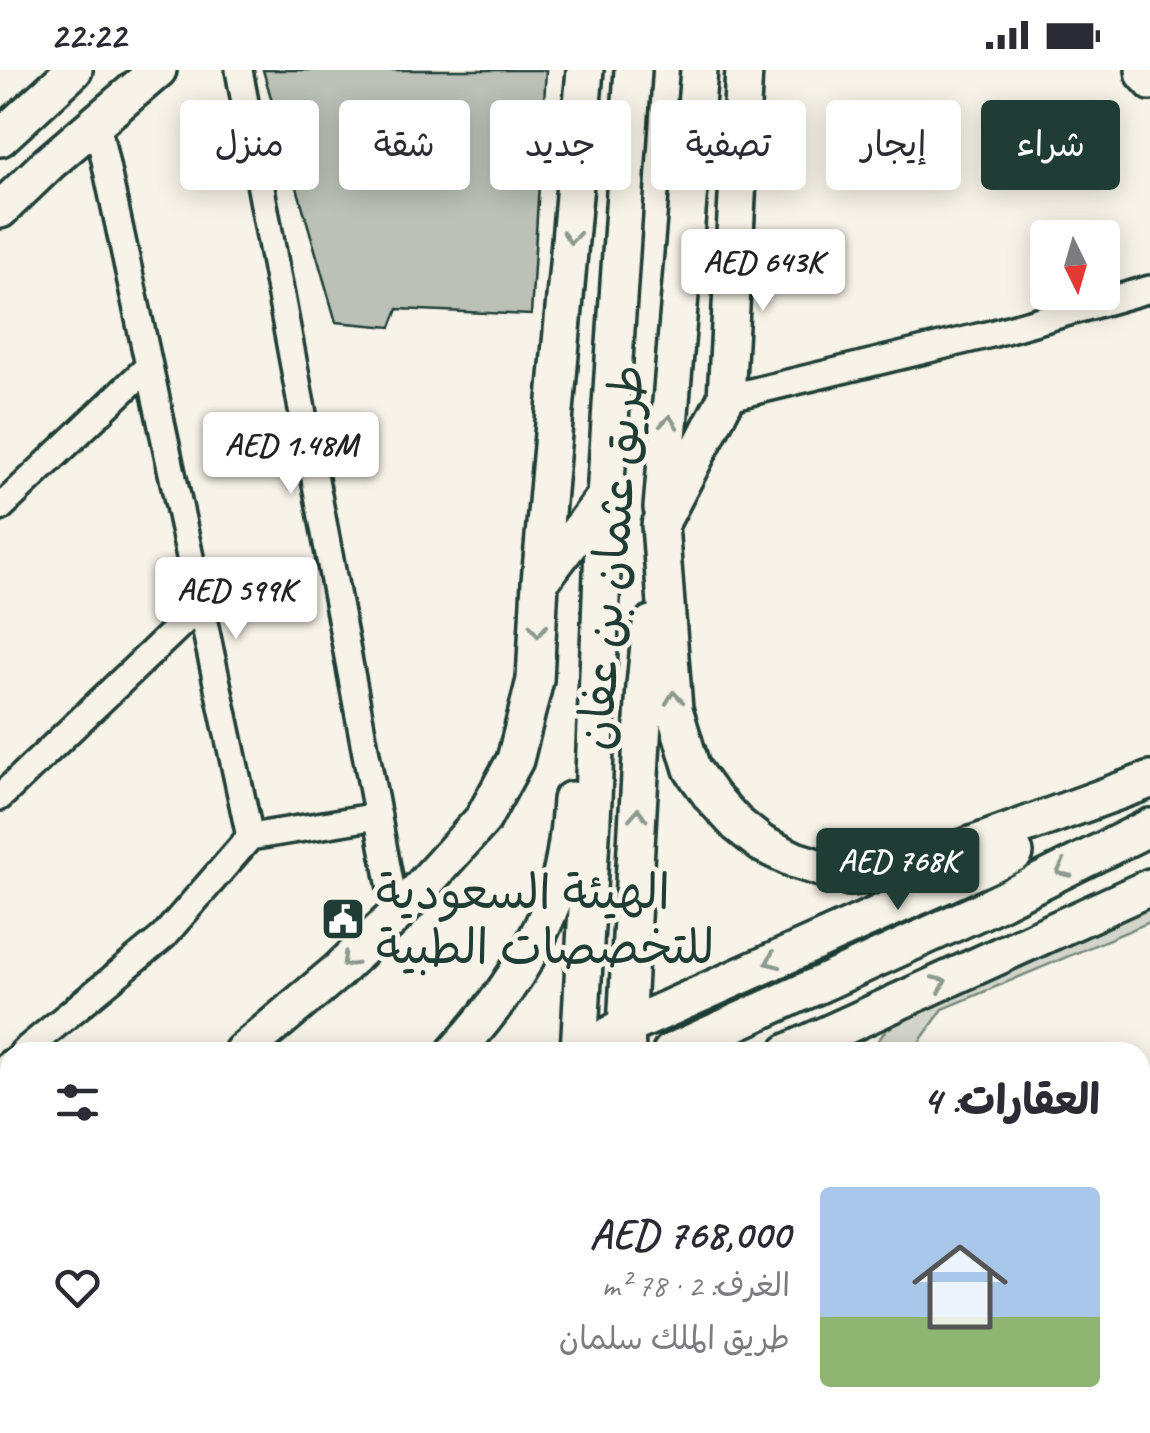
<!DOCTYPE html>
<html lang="ar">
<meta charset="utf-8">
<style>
body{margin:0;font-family:Caveat,"Playpen Sans Arabic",sans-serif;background:#f2f2f3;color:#2b2b33;direction:rtl;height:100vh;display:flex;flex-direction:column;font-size:38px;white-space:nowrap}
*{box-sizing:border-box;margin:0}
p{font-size:32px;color:#7c7c81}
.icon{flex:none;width:55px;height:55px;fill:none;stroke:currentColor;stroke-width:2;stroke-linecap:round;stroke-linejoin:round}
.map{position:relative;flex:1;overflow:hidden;direction:ltr}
.drawer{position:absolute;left:0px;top:972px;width:1150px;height:392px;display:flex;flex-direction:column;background:#fff;border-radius:30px 30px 0 0;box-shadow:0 5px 25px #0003;direction:rtl}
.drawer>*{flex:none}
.top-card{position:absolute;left:30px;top:30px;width:1090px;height:90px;direction:rtl;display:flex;gap:20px}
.needle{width:65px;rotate:175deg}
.tools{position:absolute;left:1030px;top:150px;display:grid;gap:20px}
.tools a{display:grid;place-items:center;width:90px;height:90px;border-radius:10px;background:#fff;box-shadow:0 5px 25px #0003;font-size:50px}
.price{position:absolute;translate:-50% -85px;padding:0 22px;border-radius:10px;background:#fff;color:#222;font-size:32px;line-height:65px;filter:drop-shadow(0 2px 5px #0008)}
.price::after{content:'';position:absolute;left:50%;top:60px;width:30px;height:22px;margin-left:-15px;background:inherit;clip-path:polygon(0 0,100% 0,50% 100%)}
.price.on{background:#1f3d34;color:#fff}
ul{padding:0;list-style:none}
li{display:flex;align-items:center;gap:30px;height:250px;padding:0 50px}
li+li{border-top:2px solid #e1e1e2}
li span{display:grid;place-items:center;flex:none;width:280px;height:200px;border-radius:10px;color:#555}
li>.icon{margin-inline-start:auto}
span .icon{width:120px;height:120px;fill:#fffc;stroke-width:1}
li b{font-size:42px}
h2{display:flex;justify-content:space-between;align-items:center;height:120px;padding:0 50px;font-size:42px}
.tag{padding:0 35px;border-radius:10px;background:#fff;box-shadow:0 5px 25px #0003;font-size:35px;line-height:90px}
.tag.on{background:#1f3d34;color:#fff}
.status{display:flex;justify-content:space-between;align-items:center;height:70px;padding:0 50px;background:#fff;direction:ltr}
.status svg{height:28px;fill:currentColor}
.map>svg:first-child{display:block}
.green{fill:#d3d5ca;stroke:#79897f;stroke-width:2.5}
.building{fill:#bbc1b6;stroke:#1f3d34;stroke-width:2.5}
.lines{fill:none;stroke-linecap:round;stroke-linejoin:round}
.lane-casing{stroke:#1f3d34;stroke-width:20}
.street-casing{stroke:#1f3d34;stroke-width:32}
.secondary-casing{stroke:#1f3d34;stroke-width:42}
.lane{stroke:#f7f3e8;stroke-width:12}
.street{stroke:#f7f3e8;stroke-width:25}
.secondary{stroke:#f7f3e8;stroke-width:35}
.oneway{stroke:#8b988e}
.labels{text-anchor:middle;stroke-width:10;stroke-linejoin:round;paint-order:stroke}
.street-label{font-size:48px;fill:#1f3d34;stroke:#f7f3e8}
.poi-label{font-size:48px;fill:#1f3d34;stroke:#f7f3e8;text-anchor:start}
</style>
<div class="status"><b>22:22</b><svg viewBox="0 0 49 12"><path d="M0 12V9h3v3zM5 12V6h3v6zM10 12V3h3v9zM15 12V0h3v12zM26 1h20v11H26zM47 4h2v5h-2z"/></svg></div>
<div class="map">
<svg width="1150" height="1363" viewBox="0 0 1150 1363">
<rect width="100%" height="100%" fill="#f7f3e8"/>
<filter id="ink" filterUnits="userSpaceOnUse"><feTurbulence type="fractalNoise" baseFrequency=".01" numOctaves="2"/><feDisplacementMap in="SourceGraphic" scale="20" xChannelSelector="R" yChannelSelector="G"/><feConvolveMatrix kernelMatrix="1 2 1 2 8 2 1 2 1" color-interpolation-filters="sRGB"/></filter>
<g filter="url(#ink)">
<path class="green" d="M1150,834v18l-207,87 -31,43h-43l29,-37z"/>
<path class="building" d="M263,0h283l-15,245 -133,-6 -7,18 -55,-5z"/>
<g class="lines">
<defs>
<path id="lane" d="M585,93l39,-32"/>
<path id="street" d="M239,0l157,845
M1139,0l1,6 10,11
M726,328l265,-64 159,-45
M0,438l149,-142
M0,727l200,-191
M250,767l128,-21
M23,982l140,-115 87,-100 -153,-714
M0,1001l10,-8
M488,1355l7,8
M780,1355l17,8
M143,1363l15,-8
M710,1363l6,-8"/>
<path id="secondary" d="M744,0l-18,328 -66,127 14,184 18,60 20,28 25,27 25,20 33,16 54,17 48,-5 253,-92
M0,68l74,-68
M0,140l49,-47 109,-93
M662,438l37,-438
M540,512l65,-85
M611,964l404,-181
M242,982l96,-81 58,-56 87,-96 32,-59 20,-80 5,-98 45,-512
M455,982c40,-43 77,-95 98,-151 12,-31 16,-68 18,-101
M579,982l14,-252 12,-303 28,-427
M627,982l-1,-25 19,-342 6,-61
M671,982l310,-141 169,-84
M788,982l362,-165
M0,1162l10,-6
M0,1269l10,-4
M0,1319l10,-5
M524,1355l4,8
M561,1355v8
M609,1355l1,8
M0,1362l16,-7"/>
</defs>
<use href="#lane" class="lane-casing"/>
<use href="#street" class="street-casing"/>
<use href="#secondary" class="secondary-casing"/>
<use href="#lane" class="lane"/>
<use href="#street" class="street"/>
<use href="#secondary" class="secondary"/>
</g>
<defs><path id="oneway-chevron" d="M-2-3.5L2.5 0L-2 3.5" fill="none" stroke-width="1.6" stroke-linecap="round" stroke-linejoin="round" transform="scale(2.5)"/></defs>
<g class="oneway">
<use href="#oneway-chevron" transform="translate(571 167) rotate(95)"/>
<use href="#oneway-chevron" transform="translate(669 352) rotate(-85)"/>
<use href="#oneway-chevron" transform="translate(538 560) rotate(92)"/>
<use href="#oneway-chevron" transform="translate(674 628) rotate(-96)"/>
<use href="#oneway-chevron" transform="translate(638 745) rotate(-87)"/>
<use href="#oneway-chevron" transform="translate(1063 800) rotate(154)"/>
<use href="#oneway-chevron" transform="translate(348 891) rotate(136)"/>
<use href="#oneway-chevron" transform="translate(772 891) rotate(156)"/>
<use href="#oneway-chevron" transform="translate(940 913) rotate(-25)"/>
</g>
</g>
<defs>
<symbol id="civic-square" viewBox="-11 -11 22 22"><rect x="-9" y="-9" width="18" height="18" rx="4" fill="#1f3d34" stroke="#f7f3e8"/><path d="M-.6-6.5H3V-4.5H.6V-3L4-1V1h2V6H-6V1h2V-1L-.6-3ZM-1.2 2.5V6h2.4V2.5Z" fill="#fff"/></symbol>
</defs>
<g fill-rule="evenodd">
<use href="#civic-square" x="318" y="824" width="50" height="50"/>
</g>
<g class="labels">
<g class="street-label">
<text transform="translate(610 487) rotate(-85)" y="17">طريق عثمان بن عفان</text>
</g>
<g class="poi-label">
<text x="376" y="838">الهيئة السعودية<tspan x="376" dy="55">للتخصصات الطبية</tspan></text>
</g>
</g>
</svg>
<div class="tools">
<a><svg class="needle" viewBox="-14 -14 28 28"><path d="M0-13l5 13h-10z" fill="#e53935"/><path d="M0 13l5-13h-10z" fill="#7c7c81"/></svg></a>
</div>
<b class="price" style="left:763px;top:244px">AED 643K</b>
<b class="price" style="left:291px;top:427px">AED 1.48M</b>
<b class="price" style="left:236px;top:572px">AED 599K</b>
<b class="price on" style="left:898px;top:843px">AED 768K</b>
<div class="top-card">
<a class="tag on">شراء</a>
<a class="tag">إيجار</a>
<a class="tag">تصفية</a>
<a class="tag">جديد</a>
<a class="tag">شقة</a>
<a class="tag">منزل</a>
</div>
<section class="drawer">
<h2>العقارات: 4<svg class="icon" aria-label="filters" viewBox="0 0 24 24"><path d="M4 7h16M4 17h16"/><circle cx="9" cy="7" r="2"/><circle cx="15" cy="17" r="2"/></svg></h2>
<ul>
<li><span style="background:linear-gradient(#a9c7e8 65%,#8fb573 0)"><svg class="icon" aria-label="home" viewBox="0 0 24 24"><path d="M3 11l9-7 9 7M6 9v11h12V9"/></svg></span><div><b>AED 768,000</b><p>الغرف: 2 · 78 m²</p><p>طريق الملك سلمان</p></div><svg class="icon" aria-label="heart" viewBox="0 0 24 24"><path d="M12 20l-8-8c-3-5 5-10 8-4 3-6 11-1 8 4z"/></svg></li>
</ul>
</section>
</div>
